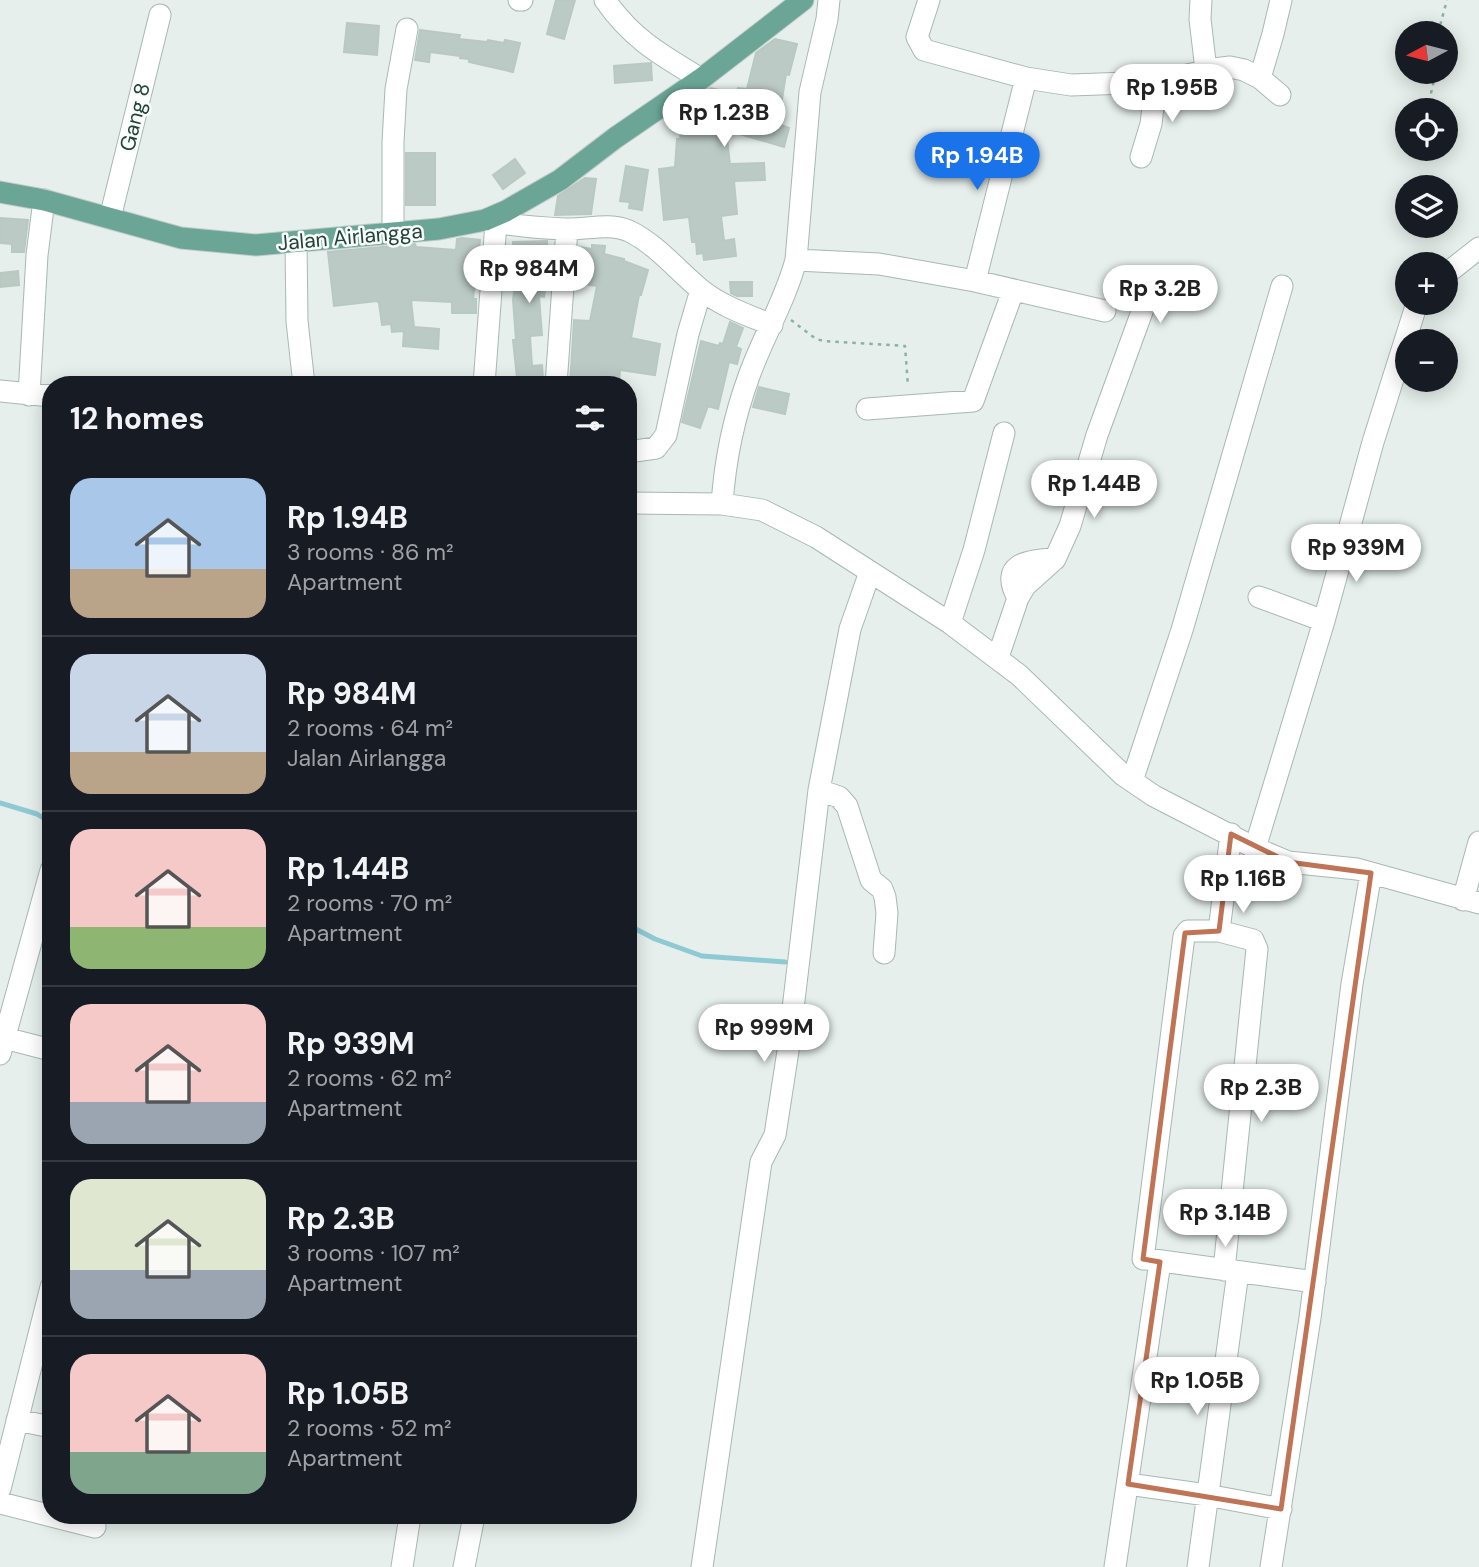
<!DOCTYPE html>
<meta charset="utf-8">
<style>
body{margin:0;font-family:"DM Sans",sans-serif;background:#20242c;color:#f1f3f6;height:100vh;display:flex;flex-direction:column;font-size:26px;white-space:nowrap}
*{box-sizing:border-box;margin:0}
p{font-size:23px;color:#9ea1a6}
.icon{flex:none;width:38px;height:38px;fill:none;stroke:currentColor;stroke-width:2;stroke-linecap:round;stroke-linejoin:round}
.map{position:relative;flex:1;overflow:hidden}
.details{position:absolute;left:42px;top:376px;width:595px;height:1148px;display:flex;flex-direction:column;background:#171b24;border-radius:28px;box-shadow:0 4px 18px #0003}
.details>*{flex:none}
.needle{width:46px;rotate:263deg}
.tools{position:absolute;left:1395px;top:21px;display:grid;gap:14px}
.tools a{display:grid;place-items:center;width:63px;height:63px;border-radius:50%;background:#171b24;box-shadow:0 4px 18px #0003;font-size:35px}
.price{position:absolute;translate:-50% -60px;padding:0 16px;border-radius:24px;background:#fff;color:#222;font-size:23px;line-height:46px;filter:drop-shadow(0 2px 4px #0008)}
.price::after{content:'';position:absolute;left:50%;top:42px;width:21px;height:16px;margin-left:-10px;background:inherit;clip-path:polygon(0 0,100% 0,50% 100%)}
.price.current{background:#1a73e8;color:#fff}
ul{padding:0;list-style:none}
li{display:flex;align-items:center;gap:21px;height:175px;padding:0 28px}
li+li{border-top:2px solid #363941}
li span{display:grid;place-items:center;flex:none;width:196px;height:140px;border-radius:21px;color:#555}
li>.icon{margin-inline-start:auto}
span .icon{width:84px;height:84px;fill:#fffc;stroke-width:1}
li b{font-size:30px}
h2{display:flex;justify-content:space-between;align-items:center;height:84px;padding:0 28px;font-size:30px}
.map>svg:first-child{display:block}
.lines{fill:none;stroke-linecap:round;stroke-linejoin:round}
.stream{stroke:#8ec9d4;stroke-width:5}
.building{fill:#bbcac4;stroke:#b8c9c2;stroke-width:2}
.minor-casing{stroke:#a8b8b2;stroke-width:23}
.major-casing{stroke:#c2cac8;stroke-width:23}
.path{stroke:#86b3a5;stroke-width:2.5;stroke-dasharray:3.5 5;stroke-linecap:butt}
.minor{stroke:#fff;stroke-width:21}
.major{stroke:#6aa596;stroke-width:21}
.marked{fill:none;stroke:#c07456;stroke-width:5;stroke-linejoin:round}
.labels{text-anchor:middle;stroke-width:5;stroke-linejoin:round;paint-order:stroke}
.street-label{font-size:21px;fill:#24423a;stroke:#f7fbf9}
</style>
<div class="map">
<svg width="1479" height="1567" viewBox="0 0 1479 1567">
<rect width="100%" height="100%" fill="#e6efeb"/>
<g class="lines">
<path class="stream" d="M0,803l37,11 14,9
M628,925l27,14 47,17 83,6"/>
</g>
<path class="building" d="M556,0h19l-11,39 -17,-5z
M347,23l32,3 -2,29 -33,-3z
M420,30l40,5 -1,4 28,3 1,-2 16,3 1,-3 15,3 -7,29 -44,-10v-3l-9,-1v-2l-30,-4 -1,10 -14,-2z
M775,39l22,5 -8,31 -3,-1 -8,50 11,4 -5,19 -58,-17 4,34 34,-1 1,17 -31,1 3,33 -16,2 3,25 10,-2 2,17 -32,4 -1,-7 -6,1 -1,-12h-4l-3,-25 -25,3 -5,-51 16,-2 2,-28h3l5,-33 8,-5 10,1 3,-10 5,-4 26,6 1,-6 9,1 9,-36z
M651,63l1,17 -37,3 -1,-17z
M406,153h29v52h-29z
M515,159l10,14 -22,16 -10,-14z
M626,166l22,4 -6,40 -13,-2 1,-6 -10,-1z
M585,178l11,1 -5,35 -36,1 3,-19z
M0,218l28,2 -4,32h-12v-8l-12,-1z
M462,238l18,2 -7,59h3v14h-24v-11l-41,-2 3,27 25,2 -1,20 -35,-3 1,-15 -12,1 -1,-8 -9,1 -3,-22 -2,-2 -43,5 -6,-54 87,-8 1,3 40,3 1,-11z
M547,241l1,30 -4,26 -5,-1 3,39 -12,1 2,30 10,-1 1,15h-4v5h-18v-5l-4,-2 -4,-38h3l-3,-40 5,-36h-4l-1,-22z
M592,245l13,1 -1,8 20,5v2l24,9 -7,25h-2l-8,43 29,6 -5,31 -35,-5 -1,15h-49l4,-65 16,1 7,-35 -21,-3 3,-36 13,2z
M18,271l1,14 -19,2v-14z
M730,282h22v14h-15l-6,-3z
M730,322l13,6 -7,19 5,2 -4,15 -8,-2 -11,47 -10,-3 -8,22 -18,-6 19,-81 18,5 1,-3 3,1z
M759,387l30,7 -4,20 -32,-7z"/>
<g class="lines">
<defs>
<path id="minor" d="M519,0h3
M605,0c27,39 56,55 96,79
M829,0l-2,19 -17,73 -14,168c-11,41 -33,77 -47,116 -15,41 -24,84 -27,128l40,6 54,27 134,86 69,52 104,100 31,21 101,52 33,14 69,7 122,34
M929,0l-12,37 7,13 102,28 -51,203
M1201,0l-1,19 6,51
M1026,78l45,7 85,-3 58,-13 16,-2 14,3 16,8 20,17
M1260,78l13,-44 8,-34
M1141,157l10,-33 5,-42
M110,218l50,-203
M485,220c26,6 53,8 80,9 21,1 44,-7 64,2 27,13 48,39 71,58 21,17 47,26 72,36
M393,232v-90l3,-53 11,-60
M296,242l1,79 7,64
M796,260l83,4 96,17 130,30
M1446,274l33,-26
M484,385l12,-162
M556,385l11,-156
M0,391l51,5
M29,395l8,-140 7,-55
M867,409l106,-8 40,-110
M628,452l28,-4 10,-13 22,-101 13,-44
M628,503l94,1
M1259,597l65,24
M1018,598l7,-12 30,-27
M950,623l24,-73 30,-117
M998,657l20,-59c-19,-34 9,-38 37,-39l15,-33 27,-91 50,-137
M1132,781l50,-151 100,-344
M819,790l20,7 8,9 24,74 11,9 3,8 2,16 -3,40
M1255,848l69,-227 49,-179 44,-139
M1463,900l16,-58
M0,1037l51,13
M0,1054l51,-184
M1143,1259l41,-323 4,-5h31
M1147,1259l168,23
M1224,1270l33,-321 -4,-9 -34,-9 12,-97
M17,1420l34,7
M1128,1484l79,11 74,14
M0,1489l51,-202
M0,1503l95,24
M402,1567l8,-51
M464,1567l10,-51
M702,1567l59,-405 14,-27 13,-84 31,-261 31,-161 20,-57
M1115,1567l45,-305
M1198,1567l40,-295
M1271,1567l39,-249 42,-334 19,-111"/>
<path id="major" d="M0,192l44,8 137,38 75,7 183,-16 46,-9 21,-9 54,-31 55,-42 86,-59 102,-79"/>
</defs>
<use href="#minor" class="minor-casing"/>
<use href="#major" class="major-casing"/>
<path class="path" d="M1438,33l9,-33
M1427,110l9,-38
M791,320l25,19 8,2 81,5 3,40"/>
<use href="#minor" class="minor"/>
<use href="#major" class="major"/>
</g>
<path class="marked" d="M1231,834l57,28 83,11 -90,636 -153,-25 32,-222 -17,-3 42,-326 34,-2z"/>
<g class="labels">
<g class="street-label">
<text transform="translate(135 117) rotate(-76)" y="7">Gang 8</text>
<text transform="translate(350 237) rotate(-5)" y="7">Jalan Airlangga</text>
</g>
</g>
</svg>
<div class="tools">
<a><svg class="needle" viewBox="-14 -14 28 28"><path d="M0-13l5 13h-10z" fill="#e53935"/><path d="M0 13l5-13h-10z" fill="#9ea1a6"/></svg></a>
<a><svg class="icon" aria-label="locate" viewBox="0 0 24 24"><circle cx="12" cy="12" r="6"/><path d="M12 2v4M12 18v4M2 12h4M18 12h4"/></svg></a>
<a><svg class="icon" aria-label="layers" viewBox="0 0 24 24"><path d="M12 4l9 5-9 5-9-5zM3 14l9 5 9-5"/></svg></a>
<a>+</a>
<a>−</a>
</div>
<b class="price" style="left:1172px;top:124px">Rp 1.95B</b>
<b class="price" style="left:724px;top:149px">Rp 1.23B</b>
<b class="price current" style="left:977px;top:192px">Rp 1.94B</b>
<b class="price" style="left:529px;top:305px">Rp 984M</b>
<b class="price" style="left:1160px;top:325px">Rp 3.2B</b>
<b class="price" style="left:1094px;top:520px">Rp 1.44B</b>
<b class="price" style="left:1356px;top:584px">Rp 939M</b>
<b class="price" style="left:1243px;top:915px">Rp 1.16B</b>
<b class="price" style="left:764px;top:1064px">Rp 999M</b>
<b class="price" style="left:1261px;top:1124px">Rp 2.3B</b>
<b class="price" style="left:1225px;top:1249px">Rp 3.14B</b>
<b class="price" style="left:1197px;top:1417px">Rp 1.05B</b>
<section class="details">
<h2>12 homes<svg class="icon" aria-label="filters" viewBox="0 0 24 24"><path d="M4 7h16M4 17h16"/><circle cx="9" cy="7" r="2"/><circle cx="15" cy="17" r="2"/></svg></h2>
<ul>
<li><span style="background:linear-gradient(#a9c7e8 65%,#b9a48a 0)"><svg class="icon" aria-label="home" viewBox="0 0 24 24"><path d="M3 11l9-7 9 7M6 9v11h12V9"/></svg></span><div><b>Rp 1.94B</b><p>3 rooms · 86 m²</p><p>Apartment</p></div></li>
<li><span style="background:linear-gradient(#c9d6e8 70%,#b9a48a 0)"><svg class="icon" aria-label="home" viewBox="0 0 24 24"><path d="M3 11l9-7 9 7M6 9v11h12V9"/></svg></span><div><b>Rp 984M</b><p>2 rooms · 64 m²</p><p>Jalan Airlangga</p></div></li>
<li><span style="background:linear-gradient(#f6c9c9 70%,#8fb573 0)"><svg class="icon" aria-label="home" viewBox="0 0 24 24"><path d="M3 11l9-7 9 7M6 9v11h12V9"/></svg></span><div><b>Rp 1.44B</b><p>2 rooms · 70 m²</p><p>Apartment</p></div></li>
<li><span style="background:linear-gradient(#f6c9c9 70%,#9aa5b1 0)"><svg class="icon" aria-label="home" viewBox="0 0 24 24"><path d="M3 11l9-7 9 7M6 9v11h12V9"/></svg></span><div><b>Rp 939M</b><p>2 rooms · 62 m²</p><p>Apartment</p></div></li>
<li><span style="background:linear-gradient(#dfe7d0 65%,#9aa5b1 0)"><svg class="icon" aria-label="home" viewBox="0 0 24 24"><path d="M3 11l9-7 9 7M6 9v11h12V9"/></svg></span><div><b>Rp 2.3B</b><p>3 rooms · 107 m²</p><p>Apartment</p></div></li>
<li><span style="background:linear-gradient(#f6c9c9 70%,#7fa58c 0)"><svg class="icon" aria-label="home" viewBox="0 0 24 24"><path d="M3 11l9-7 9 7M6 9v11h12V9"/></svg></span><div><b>Rp 1.05B</b><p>2 rooms · 52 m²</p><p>Apartment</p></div></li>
</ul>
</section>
</div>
